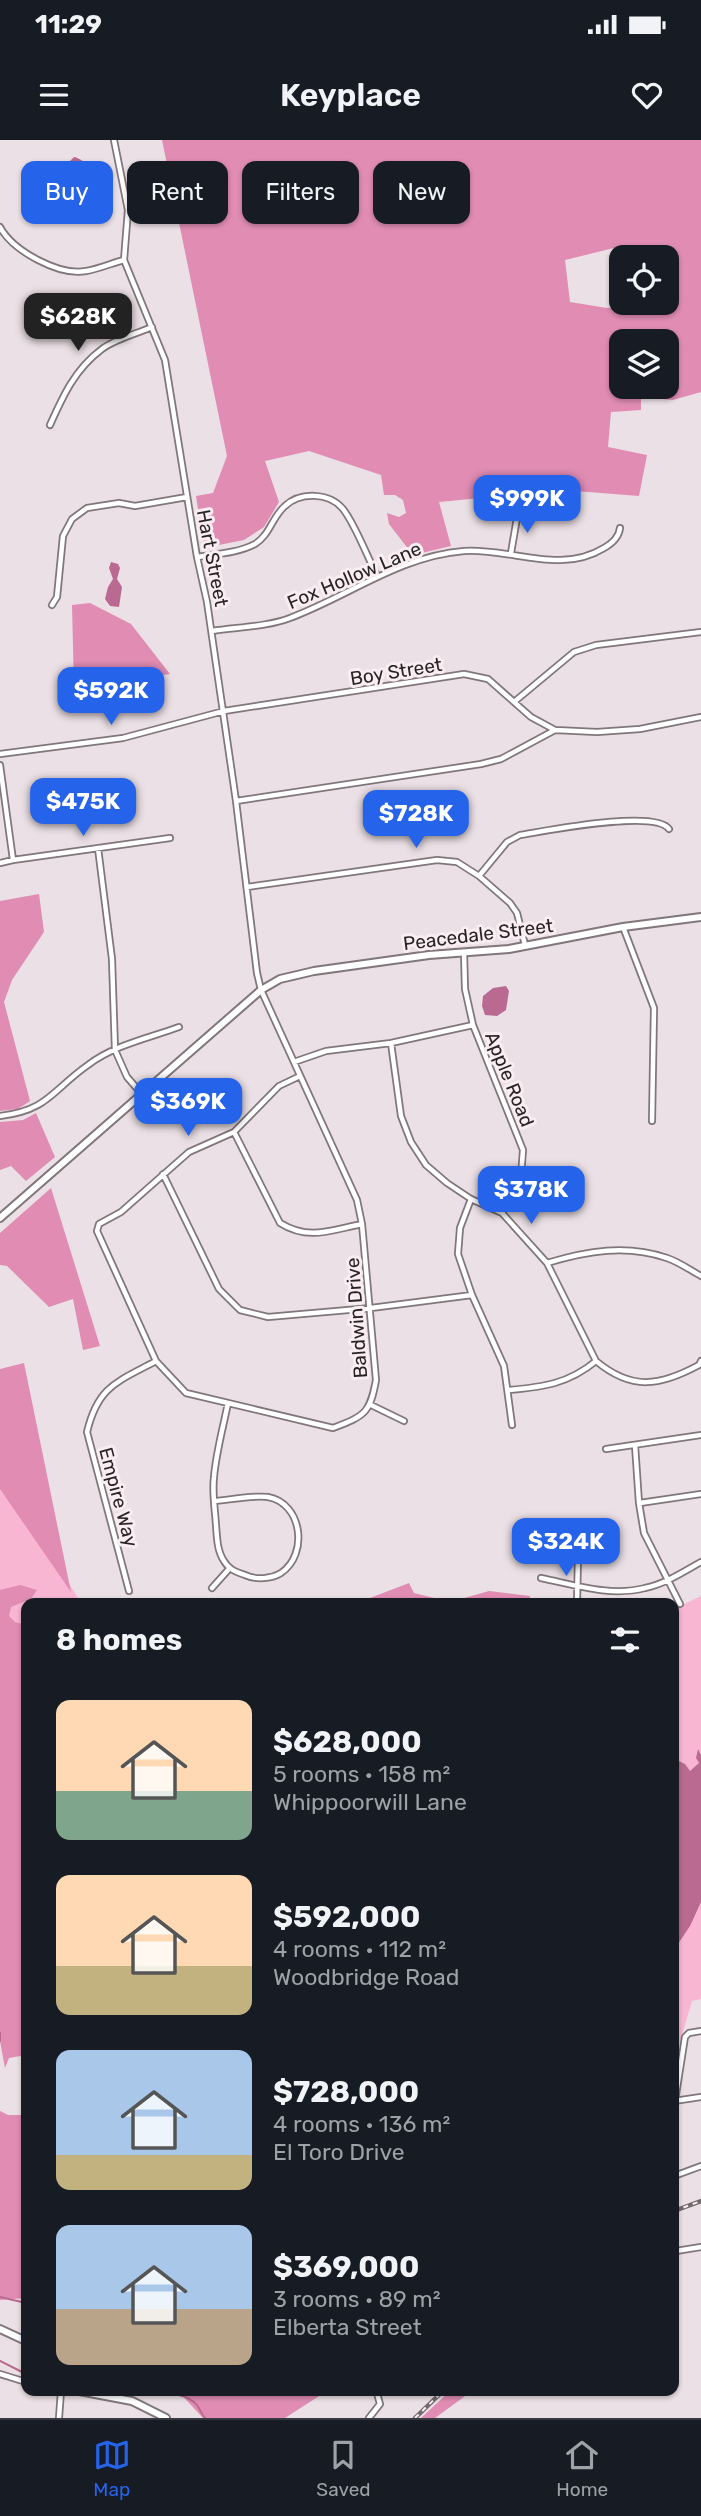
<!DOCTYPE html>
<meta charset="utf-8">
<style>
body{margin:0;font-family:Rubik,sans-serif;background:#242831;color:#f1f3f6;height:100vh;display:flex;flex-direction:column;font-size:26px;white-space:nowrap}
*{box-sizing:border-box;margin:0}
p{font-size:23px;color:#9ea1a6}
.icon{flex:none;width:38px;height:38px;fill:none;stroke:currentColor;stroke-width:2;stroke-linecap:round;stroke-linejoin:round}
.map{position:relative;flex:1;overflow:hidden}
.side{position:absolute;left:21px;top:1458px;width:658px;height:798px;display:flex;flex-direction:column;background:#171b24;border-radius:14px;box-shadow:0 2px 5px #0004}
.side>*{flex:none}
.hud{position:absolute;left:21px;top:21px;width:660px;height:63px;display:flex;gap:14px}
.buttons{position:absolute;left:609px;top:105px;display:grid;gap:14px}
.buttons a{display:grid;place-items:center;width:70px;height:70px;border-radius:14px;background:#171b24;box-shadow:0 2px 5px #0004;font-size:35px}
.price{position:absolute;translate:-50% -60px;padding:0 16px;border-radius:14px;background:#2563eb;color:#fff;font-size:23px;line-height:46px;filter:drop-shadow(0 2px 4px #0008)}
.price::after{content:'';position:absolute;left:50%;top:42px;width:21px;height:16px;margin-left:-10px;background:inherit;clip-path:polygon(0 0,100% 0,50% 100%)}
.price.on{background:#222;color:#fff}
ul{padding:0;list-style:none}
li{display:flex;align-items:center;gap:21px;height:175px;padding:0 35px}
li span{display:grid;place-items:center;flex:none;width:196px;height:140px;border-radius:14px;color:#555}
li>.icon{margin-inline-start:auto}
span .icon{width:84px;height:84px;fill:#fffc;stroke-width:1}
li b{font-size:30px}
h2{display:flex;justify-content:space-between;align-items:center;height:84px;padding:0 35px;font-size:30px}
.chip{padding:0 24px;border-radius:14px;background:#171b24;box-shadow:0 2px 5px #0004;font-size:24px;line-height:63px}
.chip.on{background:#2563eb;color:#fff}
.status{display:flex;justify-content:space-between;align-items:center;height:49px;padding:0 35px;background:#171b24;direction:ltr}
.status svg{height:19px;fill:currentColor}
header{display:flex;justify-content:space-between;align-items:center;height:91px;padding:0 35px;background:#171b24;font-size:32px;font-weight:600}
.tab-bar{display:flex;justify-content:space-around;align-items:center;height:98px;border-top:2px solid #363941;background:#171b24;font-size:19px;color:#9ea1a6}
.tab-bar a{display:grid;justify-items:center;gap:4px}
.tab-bar .on{color:#2563eb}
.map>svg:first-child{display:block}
.green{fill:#f8b6d3}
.forest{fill:#e08cb3;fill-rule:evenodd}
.water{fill:#ba6a90}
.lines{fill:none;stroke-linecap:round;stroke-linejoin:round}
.stream{stroke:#ba6a90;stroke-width:2}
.street-casing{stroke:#80767b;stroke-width:8}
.secondary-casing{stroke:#80767b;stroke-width:10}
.street{stroke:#fff;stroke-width:4.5}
.secondary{stroke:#fff;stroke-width:6}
.rail-casing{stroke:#706a6c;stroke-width:4.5}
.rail{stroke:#f9edf2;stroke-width:2;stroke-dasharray:5;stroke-linecap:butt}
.labels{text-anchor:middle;stroke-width:6;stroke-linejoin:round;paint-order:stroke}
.street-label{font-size:19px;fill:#282425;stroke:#f9edf2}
</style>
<div class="status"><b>11:29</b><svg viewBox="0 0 49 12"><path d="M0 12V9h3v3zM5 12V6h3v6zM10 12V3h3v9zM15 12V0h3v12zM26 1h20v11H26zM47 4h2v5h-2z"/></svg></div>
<header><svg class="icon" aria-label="menu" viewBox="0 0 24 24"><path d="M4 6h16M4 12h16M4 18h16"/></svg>Keyplace<svg class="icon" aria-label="heart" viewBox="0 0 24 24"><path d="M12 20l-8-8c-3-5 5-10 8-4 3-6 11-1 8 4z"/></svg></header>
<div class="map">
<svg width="701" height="2278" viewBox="0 0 701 2278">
<rect width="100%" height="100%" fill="#ebe0e5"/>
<path class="green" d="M0,1330l81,133h-55v359l-26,-28z
M701,1456v403l-9,2 -12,41 -6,42v-475z"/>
<path class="forest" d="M162,0h539v252l-28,8 -32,-3v13l-30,2 -3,35 39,8 -8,41 -76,-6 -124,12 12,44 -38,9 -24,-31 -2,-11 12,4 7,-4 -3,-13 -8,-5h-11l-3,-20 -72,-24 -44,10 14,41 -15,25 -20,13 -40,8 -8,-52 17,-3 14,-37zM622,106h9l2,11h34v46h-30v2l-30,3 -37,-6 -5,-42zM621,201h46v46h-46z
M90,463l41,21 39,50 -96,14 -2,-83z
M39,754l5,38 -32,48 -8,22 26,99 -12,8 -18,2v-210z
M36,973l19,44 -29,24 -15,-15 -11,4v-48l23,-2z
M51,1048l49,158 -17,4 -10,-51 -24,8 -42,-41 -7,-1v-32z
M24,1223l47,229 -71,-103v-120z
M409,1443l5,10 36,9 39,-11 41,5 -1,7h-172z
M20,1445l17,5 -6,9 -20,8 -2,9 6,6 11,3v430l-17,3 -4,10 -5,-27v-451z
M0,1971l8,4h18v183l-26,2z
M178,2251h149l-42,27h-82z
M450,2251h22l-37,27h-14z"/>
<path class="water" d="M74,17c11,2 29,22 30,33 -22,13 -37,-8 -42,-28l8,-1z
M111,422l7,2 2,4 -3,11 5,8 -3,20 -9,-1 -5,-7 3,-12 5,-8 -4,-11z
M506,846l3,5 -3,19 -9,6 -12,-1 -3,-9 1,-10 10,-8z
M698,1609l3,6v147l-11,24 -12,18 -4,21v-206l4,-8 1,10 6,3 5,7 9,-8 -3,-5z"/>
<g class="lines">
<path class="stream" d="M0,1893v8
M0,2157l26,6
M0,2221l26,13
M155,2250l5,4c10,-3 27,2 35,9 4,3 6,11 10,15"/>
<defs>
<path id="street" d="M114,0l14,70 -4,50 41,100 32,197 10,45 29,199 21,172 4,17 96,210 5,24 14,156c-6,33 -11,36 -43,48l-147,-35 -30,-32 -59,-130 2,-7 22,-12 68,-60 45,-20 45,-46 21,-10
M0,87c13,24 59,49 86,44 13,-2 26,-8 38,-11
M50,285c13,-29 25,-56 52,-76 13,-10 34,-15 50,-22
M511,413l7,-41
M197,417c19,-3 41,-4 58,-13 15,-9 17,-27 30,-38 15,-14 44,-14 58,3 12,15 25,49 34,67
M52,465l5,-8 6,-61 9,-17 15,-11 32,-5 16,3 52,-9
M212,491c25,-4 54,-4 78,-13 59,-22 110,-62 174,-67 48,-3 96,24 140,-3 9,-5 15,-11 16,-20
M514,562l60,-50 22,-7 105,-13
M0,614l123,-16 101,-27 240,-37 24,5 43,38 24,13
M0,625l13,95
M236,661l245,-37 20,-5 54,-29 42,2 43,-3 61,-12
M98,708l14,111 3,91 12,27 14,16
M0,723l13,-3 157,-22
M479,736l28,-34 13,-7c26,-4 135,-26 149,-6
M247,747l190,-27 20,2 22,14 31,27 7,10 8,32
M623,787l31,81 -2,113
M464,812l1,37 8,36 50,125 -2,26 -19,37
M391,903l10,73 10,26 15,23 21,18 24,16 31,14 45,50 49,98c36,30 64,25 103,4l2,-4
M294,922l32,-11 65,-8 82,-18
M0,976c49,-6 52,-26 88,-51 26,-20 61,-27 91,-38
M234,992l46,91c29,18 51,7 82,1
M163,1034l56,115 21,21 28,7 103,-9 101,-13
M471,1059l-11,29 -2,26 14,41 32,71 8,59
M547,1123c40,-12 79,-19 120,-5 12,4 23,12 34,18
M509,1250c34,-3 59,-6 87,-29
M371,1265l33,16
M635,1305l4,58 5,30 36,71
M606,1309l95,-14
M214,1361c15,-1 40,-6 54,-4 34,6 41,57 13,76 -10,6 -25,7 -36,2 -8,-3 -16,-5 -21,-14 -7,-10 -7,-24 -8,-36 -1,-16 -4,-32 -2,-48 2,-24 9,-49 14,-74
M640,1363l61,-9
M541,1438c34,7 70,19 104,10 20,-4 38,-16 56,-26
M212,1448l17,-19
M129,1451l-42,-159c11,-46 30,-50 69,-71
M577,1463l1,-47
M674,1961l27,-4
M675,1961l10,-64 4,-4 12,-2
M674,2036l27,-10
M676,2111l25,-4
M0,2234l26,8
M59,2278l2,-27
M369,2278l11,-14 -4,-14"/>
<path id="secondary" d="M0,1078l261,-228 19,-11 34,-8 115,-16 80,-6 114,-22 78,-10
M0,2189l26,12
M74,2250l58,11 34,17"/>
</defs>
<use href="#street" class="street-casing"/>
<use href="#secondary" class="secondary-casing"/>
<use href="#street" class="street"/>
<use href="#secondary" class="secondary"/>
<defs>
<path id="rail" d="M674,2071l27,-10
M415,2278l29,-28"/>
</defs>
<use href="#rail" class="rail-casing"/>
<use href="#rail" class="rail"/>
</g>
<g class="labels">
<g class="street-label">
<text transform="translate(213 418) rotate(79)" y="7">Hart Street</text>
<text transform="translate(354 435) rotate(-23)" y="7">Fox Hollow Lane</text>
<text transform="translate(396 531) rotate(-9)" y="7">Boy Street</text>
<text transform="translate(478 794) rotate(-7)" y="7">Peacedale Street</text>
<text transform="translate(510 939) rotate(68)" y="7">Apple Road</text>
<text transform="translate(356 1178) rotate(-94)" y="7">Baldwin Drive</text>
<text transform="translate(119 1357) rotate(75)" y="7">Empire Way</text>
</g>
</g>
</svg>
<div class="buttons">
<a><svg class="icon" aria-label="locate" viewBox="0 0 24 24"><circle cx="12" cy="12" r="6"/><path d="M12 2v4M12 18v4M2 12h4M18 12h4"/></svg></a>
<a><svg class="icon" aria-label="layers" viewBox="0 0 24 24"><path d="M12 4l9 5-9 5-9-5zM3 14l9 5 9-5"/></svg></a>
</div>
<b class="price on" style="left:78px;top:213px">$628K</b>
<b class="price" style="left:527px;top:395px">$999K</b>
<b class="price" style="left:111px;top:587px">$592K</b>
<b class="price" style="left:83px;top:698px">$475K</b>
<b class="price" style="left:416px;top:710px">$728K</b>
<b class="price" style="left:188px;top:998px">$369K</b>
<b class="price" style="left:531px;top:1086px">$378K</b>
<b class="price" style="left:566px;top:1438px">$324K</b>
<div class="hud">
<a class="chip on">Buy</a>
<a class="chip">Rent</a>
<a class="chip">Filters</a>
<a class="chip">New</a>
</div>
<section class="side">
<h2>8 homes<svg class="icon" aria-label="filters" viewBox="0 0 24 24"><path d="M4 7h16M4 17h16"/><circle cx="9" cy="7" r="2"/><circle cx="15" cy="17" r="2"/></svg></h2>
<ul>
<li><span style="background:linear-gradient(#ffd9b3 65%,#7fa58c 0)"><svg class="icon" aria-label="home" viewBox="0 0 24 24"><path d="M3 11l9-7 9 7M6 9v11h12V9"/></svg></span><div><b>$628,000</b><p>5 rooms · 158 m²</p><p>Whippoorwill Lane</p></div></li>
<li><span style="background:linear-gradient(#ffd9b3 65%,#c2b280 0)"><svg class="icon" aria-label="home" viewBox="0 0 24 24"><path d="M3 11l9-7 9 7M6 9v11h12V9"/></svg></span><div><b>$592,000</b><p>4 rooms · 112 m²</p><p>Woodbridge Road</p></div></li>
<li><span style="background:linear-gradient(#a9c7e8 75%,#c2b280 0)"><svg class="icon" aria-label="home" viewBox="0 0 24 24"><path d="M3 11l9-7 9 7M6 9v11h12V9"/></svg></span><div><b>$728,000</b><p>4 rooms · 136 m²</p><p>El Toro Drive</p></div></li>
<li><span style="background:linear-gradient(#a9c7e8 60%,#b9a48a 0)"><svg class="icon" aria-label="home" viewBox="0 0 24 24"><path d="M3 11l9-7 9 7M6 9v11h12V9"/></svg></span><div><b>$369,000</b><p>3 rooms · 89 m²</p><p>Elberta Street</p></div></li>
</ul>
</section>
</div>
<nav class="tab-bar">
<a class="on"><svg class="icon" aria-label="map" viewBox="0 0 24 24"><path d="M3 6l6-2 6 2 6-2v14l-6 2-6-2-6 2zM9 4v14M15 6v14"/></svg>Map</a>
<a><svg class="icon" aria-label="saved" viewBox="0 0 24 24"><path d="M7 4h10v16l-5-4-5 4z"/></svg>Saved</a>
<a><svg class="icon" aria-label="home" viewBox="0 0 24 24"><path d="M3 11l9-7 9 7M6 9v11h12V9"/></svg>Home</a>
</nav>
